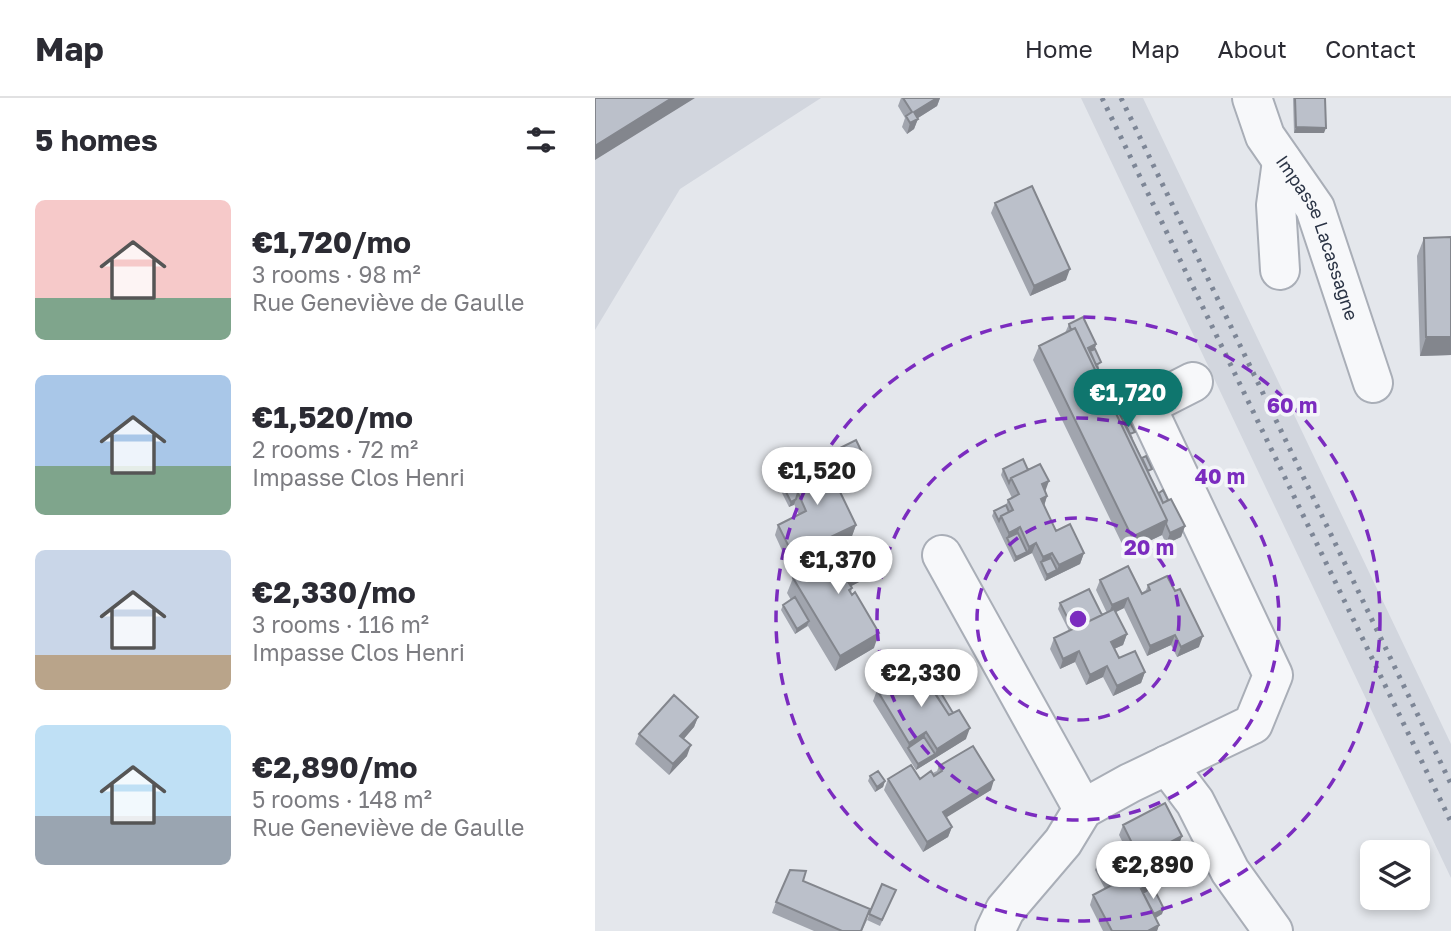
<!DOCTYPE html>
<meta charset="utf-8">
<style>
body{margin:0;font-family:"Golos Text",sans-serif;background:#f7f7f7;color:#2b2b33;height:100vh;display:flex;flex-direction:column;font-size:26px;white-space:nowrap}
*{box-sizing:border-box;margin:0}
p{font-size:23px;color:#7c7c81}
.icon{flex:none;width:38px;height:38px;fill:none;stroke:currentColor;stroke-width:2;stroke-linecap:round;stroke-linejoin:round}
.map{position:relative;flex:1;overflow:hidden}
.panel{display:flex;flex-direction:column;background:#fff;width:595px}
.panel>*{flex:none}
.buttons{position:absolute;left:765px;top:742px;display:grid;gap:14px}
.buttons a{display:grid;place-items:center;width:70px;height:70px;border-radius:10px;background:#fff;box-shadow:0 4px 10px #0003;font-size:35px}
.price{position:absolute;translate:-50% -60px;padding:0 16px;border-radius:24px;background:#fff;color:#222;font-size:23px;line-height:46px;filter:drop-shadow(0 2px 4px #0008)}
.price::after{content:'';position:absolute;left:50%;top:42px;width:21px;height:16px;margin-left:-10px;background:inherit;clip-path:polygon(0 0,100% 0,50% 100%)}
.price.on{background:#0f766e;color:#fff}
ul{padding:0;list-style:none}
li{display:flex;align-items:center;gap:21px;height:175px;padding:0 35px}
li span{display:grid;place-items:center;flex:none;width:196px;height:140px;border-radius:10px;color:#555}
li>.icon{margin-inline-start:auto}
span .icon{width:84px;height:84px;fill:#fffc;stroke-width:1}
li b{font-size:30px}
h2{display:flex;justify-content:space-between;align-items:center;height:84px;padding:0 35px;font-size:30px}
header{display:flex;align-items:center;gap:42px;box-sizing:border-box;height:98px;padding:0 35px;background:#fff;border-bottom:2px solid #e1e1e2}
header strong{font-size:33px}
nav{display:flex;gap:38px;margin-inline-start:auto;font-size:24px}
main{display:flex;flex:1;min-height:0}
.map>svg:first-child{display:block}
.built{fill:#d2d6de}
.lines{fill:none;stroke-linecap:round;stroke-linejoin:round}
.minor-casing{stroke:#a9aeb7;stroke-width:42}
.minor{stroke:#f7f8fa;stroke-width:38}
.rail{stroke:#7d8696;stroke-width:5;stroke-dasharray:3.5 7;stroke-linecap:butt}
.wall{fill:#a1a5ae}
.shaded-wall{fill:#83868d}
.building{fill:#bbc0ca;stroke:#83868d;stroke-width:2}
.ring{fill:none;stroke:#7b2cbf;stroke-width:3.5;stroke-dasharray:12 9}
.labels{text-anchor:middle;stroke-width:7;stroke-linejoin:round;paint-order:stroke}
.street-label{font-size:18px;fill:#2b3445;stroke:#f4f6f9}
.centre{fill:#7b2cbf;stroke:#f4f6f9;stroke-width:3.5}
.ring-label{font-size:21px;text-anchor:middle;font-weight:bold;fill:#7b2cbf;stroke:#f4f6f9;stroke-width:7;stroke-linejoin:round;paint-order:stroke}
</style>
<header>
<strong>Map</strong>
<nav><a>Home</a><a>Map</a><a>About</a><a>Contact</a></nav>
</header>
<main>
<section class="panel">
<h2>5 homes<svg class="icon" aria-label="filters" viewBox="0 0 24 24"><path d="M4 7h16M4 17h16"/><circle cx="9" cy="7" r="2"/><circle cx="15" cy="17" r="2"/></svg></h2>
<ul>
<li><span style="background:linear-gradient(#f6c9c9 70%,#7fa58c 0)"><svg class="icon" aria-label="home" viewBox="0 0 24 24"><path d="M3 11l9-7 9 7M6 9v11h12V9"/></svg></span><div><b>€1,720/mo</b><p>3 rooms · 98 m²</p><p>Rue Geneviève de Gaulle</p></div></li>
<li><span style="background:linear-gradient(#a9c7e8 65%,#7fa58c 0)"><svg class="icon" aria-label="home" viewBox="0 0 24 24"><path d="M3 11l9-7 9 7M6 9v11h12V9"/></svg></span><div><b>€1,520/mo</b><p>2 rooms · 72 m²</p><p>Impasse Clos Henri</p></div></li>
<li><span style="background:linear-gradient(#c9d6e8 75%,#b9a48a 0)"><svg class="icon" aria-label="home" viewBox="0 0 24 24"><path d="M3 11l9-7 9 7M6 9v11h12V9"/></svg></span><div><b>€2,330/mo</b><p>3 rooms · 116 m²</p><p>Impasse Clos Henri</p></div></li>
<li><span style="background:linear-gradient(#bfe0f5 65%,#9aa5b1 0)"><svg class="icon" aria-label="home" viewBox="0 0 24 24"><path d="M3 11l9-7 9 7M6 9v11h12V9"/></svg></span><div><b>€2,890/mo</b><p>5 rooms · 148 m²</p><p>Rue Geneviève de Gaulle</p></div></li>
</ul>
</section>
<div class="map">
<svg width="856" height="833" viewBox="0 0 856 833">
<rect width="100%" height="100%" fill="#e4e7ec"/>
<path class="built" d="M0,0h226l-141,91 -85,141z
M486,0h62l308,646v134z"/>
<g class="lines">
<defs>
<g id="minor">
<path id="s1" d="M657,0l13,38 50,72 58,175"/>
<path d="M685,172l-4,-65 6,-44"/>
<path d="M347,457l141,254"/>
<path d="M572,667l28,37 35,69 43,60"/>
<path d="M400,833l10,-21 58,-68 20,-33 47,-26 123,-59 20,-49 -127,-269 47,-24"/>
</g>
</defs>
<use href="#minor" class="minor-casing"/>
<use href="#minor" class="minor"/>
<path class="rail" d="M507,0l349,724
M526,0l330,686"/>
</g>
<path class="wall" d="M306,0h39l-3,8 -19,12 -4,11 -7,5 -5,-7 3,-9 -7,-12z
M698,0h32l-1,35h-30z
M400,105l71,77 -36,16 -39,-83z
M856,139v118l-31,1 -3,-100 7,-18z
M474,226l27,20 -1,5 4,19h-1l18,35h-1l18,35h-1l18,36v1l9,18 9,7 17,26 -4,11 -15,7 -4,-9 -36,17 -93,-192 6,-14 26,-13z
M245,350l29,19 -2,5 -16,9 -13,-27z
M200,368l36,7 25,52 -4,11 -2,1 15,30 -6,15 -8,4 1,2 -1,5 23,55 -39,23 -27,-45 -13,8 -14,-24 2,-5 8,-5 -4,-7 6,-15 22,-13 5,-14 -31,15 -14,-31 3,-10 21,-10 -5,-11 -5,3 -12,-24 2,-5 14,-7z
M408,371l25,1 17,21 2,5 -3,10 12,25 28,22 -4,11 -35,17 -13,-28 -18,9 -22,-46 2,-5 12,-6 2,-5 4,-2 -11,-23z
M505,482l41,13 5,-3 2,-5 51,62 -22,10 -6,-12 -24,11 -23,-48 -8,4 11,22 -4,11 -9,4 5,9 26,14 -4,11 -28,13 -10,-19 -17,8 -11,-23 -15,7 -10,-20 4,-11 15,-7 -11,-22 2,-6 42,12 5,-2 -11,-23z
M335,588l36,53 -50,31 -43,-69 4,-11z
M103,619l-4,10 -11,12 4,17 -18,19 -34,-31 4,-10z
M344,668l52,24 -45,27 6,10 -4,10 -25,15 -39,-62 4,-11h32l17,-8z
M275,678l15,5 -2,6 -8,5 -7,-11z
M528,727l59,11 -4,11 -24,13 5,29 -4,2 7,23 -6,4 3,7 -2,6h-54l-13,-26 3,-10 12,-6 -10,-19 4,-10 26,-13 -6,-12z
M208,783l64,39 -5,11h-48l-42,-18 4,-11z
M287,786l14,6 -16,36 -13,-6z"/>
<path class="shaded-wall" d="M77,0h23l-100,62v-14z
M342,0h3l-3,8 -27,17 4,-11z
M323,21l-4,10 -7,5 3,-11z
M701,29l30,1 -2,5h-30z
M475,171l-4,11 -36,16 4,-10z
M831,239h25v18l-31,1z
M501,246l-3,11 -5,-7z
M274,369l-2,5 -16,9 2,-6z
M454,383l-4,11 -3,-8z
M452,398l-3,10 -3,-7z
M201,401l-2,6 -5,2 2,-5z
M572,422l-5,15 -36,17 6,-15z
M261,427l-4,11 -63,30 4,-11z
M590,428l-4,11 -15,7 4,-11z
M425,429l-4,11h-9l2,-5z
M441,445l-4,10 -18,9 2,-5 11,-5 2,-5z
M457,455l-3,10 -8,-1 2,-5z
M489,455l-4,11 -35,17 2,-6 10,-5 2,-5z
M270,469l-6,15 -19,10 5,-15z
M533,500l-4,10 -16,8 4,-11z
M214,523l-2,5 -12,8 2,-5z
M284,535l-5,15 -39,23 5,-15z
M532,536l-4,11 -16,7 4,-10z
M580,537l-4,10 -24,11 3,-10z
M608,538l-4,11 -22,10 4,-10z
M484,553l-4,11 -15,7 3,-10z
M512,568l-4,11 -17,8 4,-10z
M550,574l-4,11 -28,13 4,-10z
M103,619l-4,10 -17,20 3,-11z
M375,630l-4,11 -50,31 2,-6 17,-10 2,-5z
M331,634l-4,11 -14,5 1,-5z
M96,647l-4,11 -18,19 4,-11z
M399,682l-3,10 -52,32 4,-10z
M290,683l-2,6 -8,5 2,-5z
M357,729l-4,10 -25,15 4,-10z
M587,738l-4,11 -32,16 4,-10z
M568,780l-4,11 -18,9v-9z
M569,811l-2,5 -14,8 2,-6z
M564,827l-2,6h-9z"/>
<path class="building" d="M0,0h77l-77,48z
M308,0h34l-23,14 4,7 -8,4 -4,-7 6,-4z
M700,0h30l1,30 -30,-1z
M437,88l38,83 -36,17 -39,-83z
M856,139v100h-25l-2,-99z
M488,219l13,27 -8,4 23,48 52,107 8,-4 14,27 -15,7 -4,-9 1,-4 -92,-192 -4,2 -2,-6z
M480,230l92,192 -35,17 -93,-191z
M500,251l6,13 -5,3 -6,-14z
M517,286l6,13 -5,3 -6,-13z
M533,321l7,13 -5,2 -6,-13z
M261,342l13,27 -16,8 -13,-27z
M231,353l7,15 -4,3 27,56 -63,30 -15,-30 28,-14 -8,-18 4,-12 -7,-15z
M551,358l6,13 -4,2 -6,-13z
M428,361l5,11 -17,8 -2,5 -6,-14z
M445,366l9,17 -7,3 5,12 -6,3 15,32 14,-7 14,29 -25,12 -7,-12 -9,4 -7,-14 -7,4 -9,-20 -11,6 -8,-17 12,-6 -5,-10 11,-6 -8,-16z
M198,373l7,15 -4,13 -5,3 -12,-24z
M568,392l5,10 -5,3 -4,-10z
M411,407l3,7 -8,4 -2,5 -5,-10z
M423,435l9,19 -11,5 -9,-19z
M254,437l16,32 -20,10 7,11 -3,2 3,5 3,-3 24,41 -39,23 -47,-78 31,-19 -4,-9z
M456,460l6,12 -10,5 -6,-13z
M533,468l14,28 8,-4 -2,-5 19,-9 8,15 5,-2 23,47 -22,11 -6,-12 -25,11 -22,-48 -16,7 -12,-25z
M494,491l13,26 -29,14 -13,-26z
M200,499l14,24 -12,8 -14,-24z
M519,511l13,25 -16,8 8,16 16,-7 10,21 -28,14 -10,-20 -17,9 -11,-24 -16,8 -9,-21z
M322,567l32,50 10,-5 11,18 -33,21 -11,-17 -17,11 -32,-53z
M340,585l18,30 -4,2 -19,-29z
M79,597l24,22 -18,19 11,9 -18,19 -34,-30z
M329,639l11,17 -17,10 -10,-16z
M378,648l21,34 -51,32 9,15 -25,15 -39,-63 23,-14 9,14 11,-8 3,5 8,-5 -3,-5z
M283,673l7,10 -8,6 -7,-11z
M570,705l17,33 -32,17 13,25 -22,11 18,36 -11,6h-36l-19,-36 19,-10 -13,-25 33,-17 -9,-18z
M195,772l16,1 -3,10 67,28 -9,22h-19l-66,-29z
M287,786l14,6 -14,30 -13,-6z
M558,789l11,22 -10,5 -11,-21z"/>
<g class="ring">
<circle cx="483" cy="521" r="101"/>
<circle cx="483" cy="521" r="201"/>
<circle cx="483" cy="521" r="302"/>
</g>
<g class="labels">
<g class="street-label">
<text dy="6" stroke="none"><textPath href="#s1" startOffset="156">Impasse Lacassagne</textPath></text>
</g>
</g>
<circle cx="483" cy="521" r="10" class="centre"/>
<g class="ring-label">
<text x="697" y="315">60 m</text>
<text x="625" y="386">40 m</text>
<text x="554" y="457">20 m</text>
</g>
</svg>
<div class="buttons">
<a><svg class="icon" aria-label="layers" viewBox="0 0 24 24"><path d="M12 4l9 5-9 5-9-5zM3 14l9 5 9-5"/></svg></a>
</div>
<b class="price on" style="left:533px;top:331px">€1,720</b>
<b class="price" style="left:222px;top:409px">€1,520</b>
<b class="price" style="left:243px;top:498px">€1,370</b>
<b class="price" style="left:326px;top:611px">€2,330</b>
<b class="price" style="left:558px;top:803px">€2,890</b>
</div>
</main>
